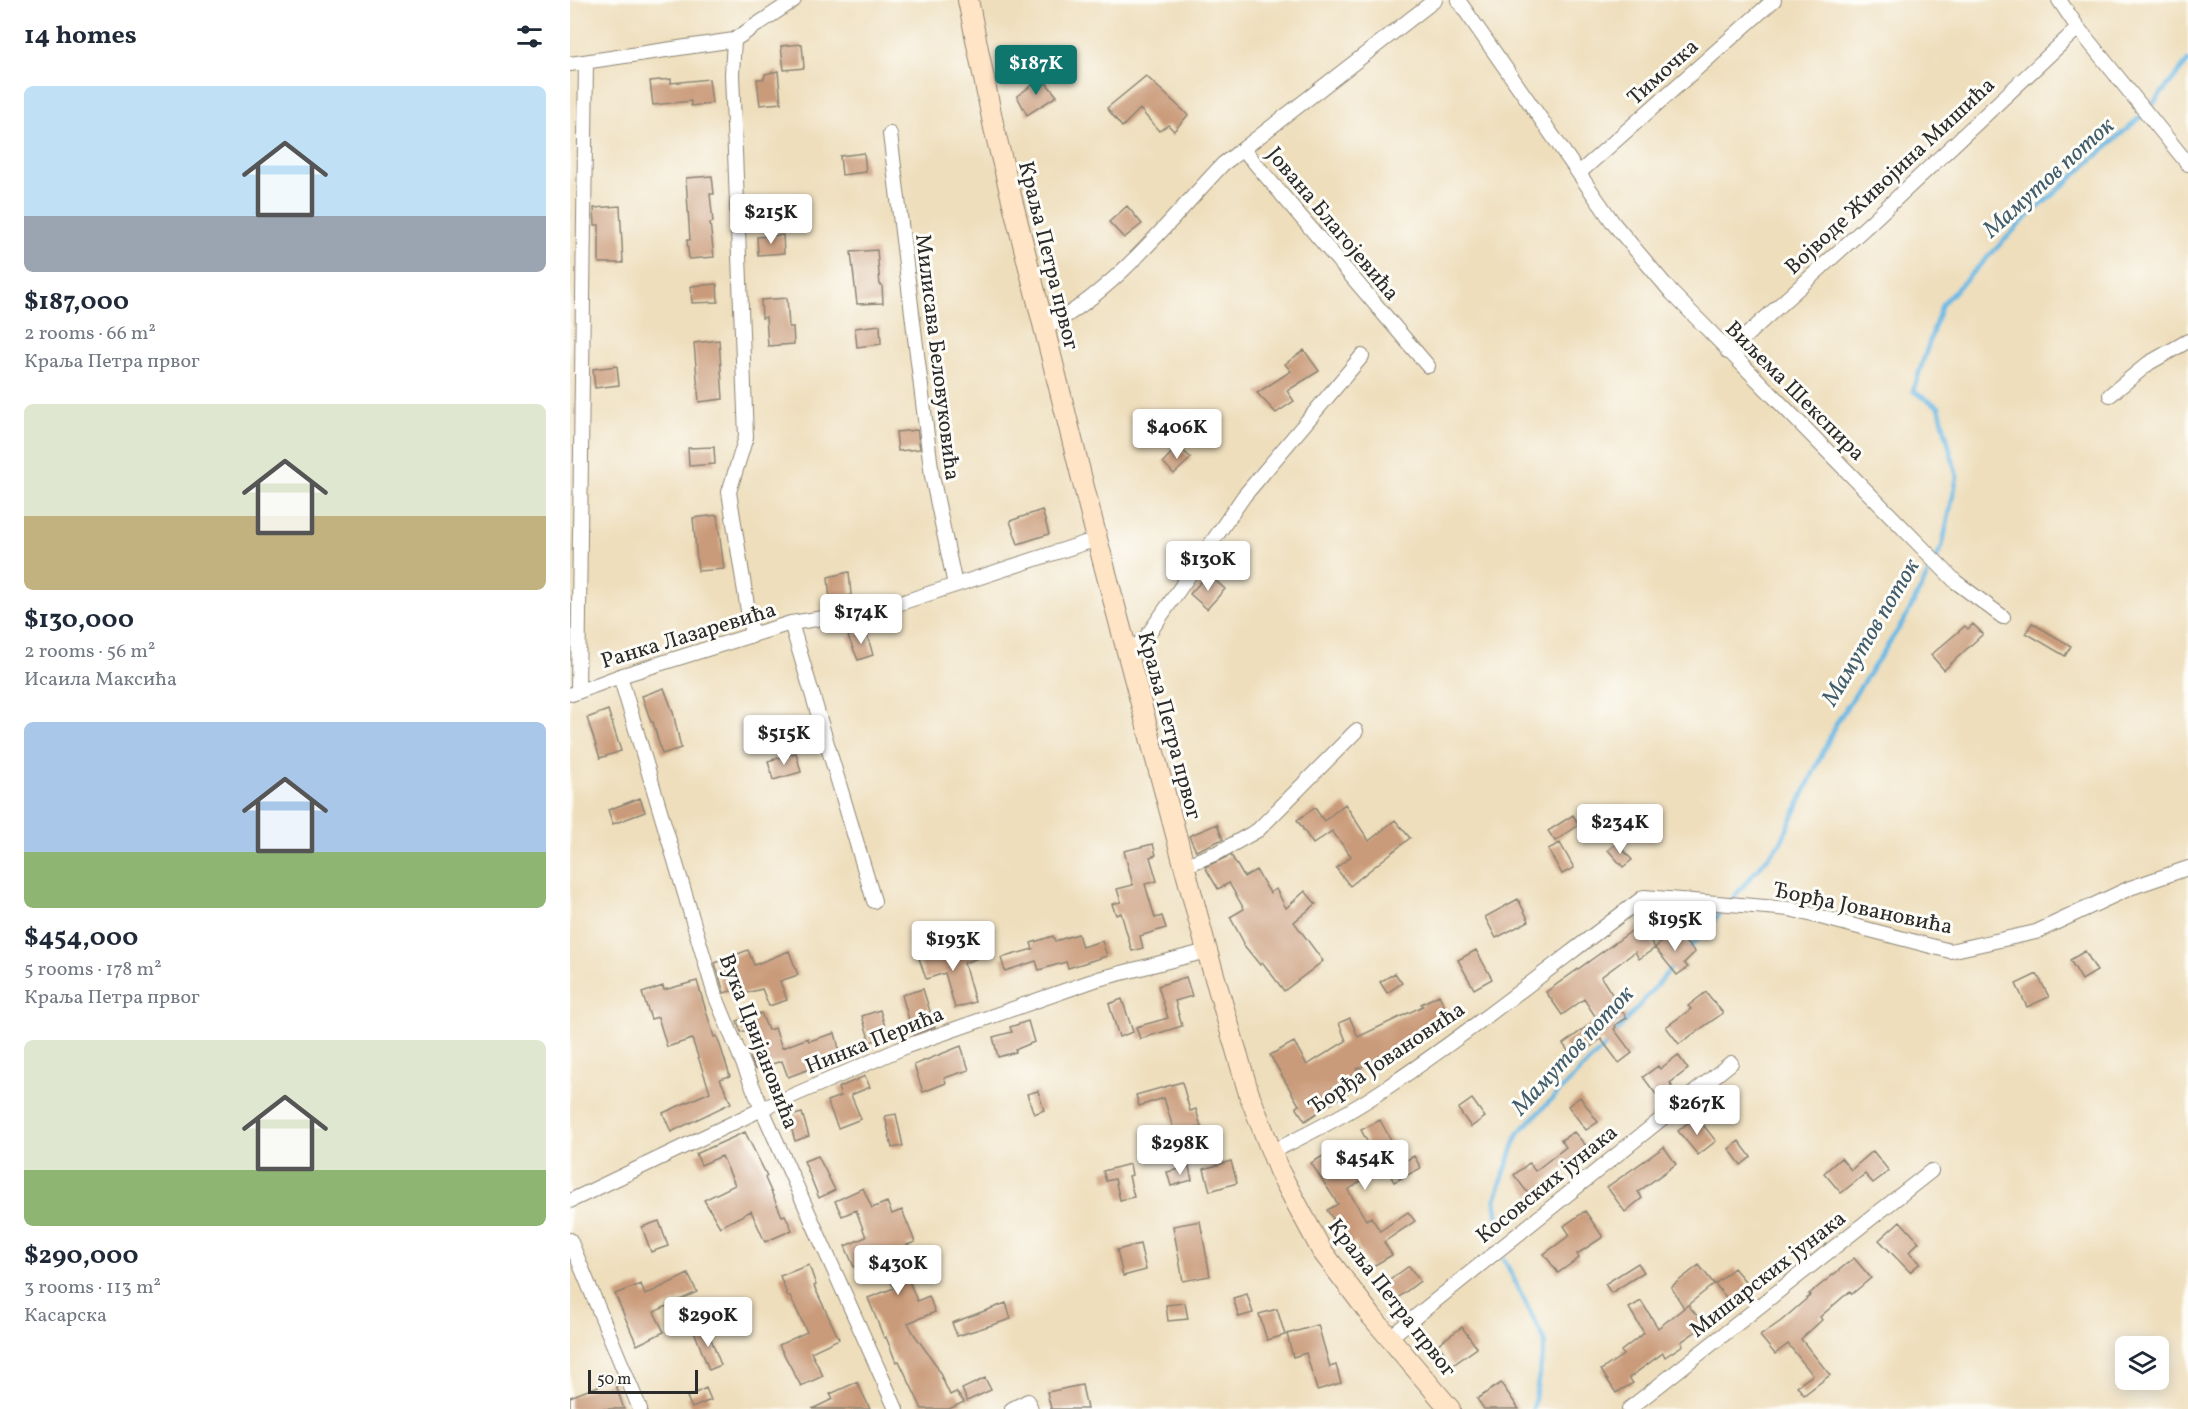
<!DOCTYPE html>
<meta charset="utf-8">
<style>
body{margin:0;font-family:Vollkorn,serif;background:#f6f6f7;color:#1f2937;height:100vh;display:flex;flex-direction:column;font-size:22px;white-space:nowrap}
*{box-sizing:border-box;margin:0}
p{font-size:20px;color:#747a83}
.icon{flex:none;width:33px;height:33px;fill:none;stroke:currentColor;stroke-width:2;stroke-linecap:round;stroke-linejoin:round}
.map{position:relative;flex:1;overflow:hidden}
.drawer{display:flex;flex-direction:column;background:#fff;width:570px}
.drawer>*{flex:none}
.tools{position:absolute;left:1545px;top:1336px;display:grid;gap:12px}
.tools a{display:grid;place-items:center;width:54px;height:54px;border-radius:9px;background:#fff;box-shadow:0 3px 15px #0003;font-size:30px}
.scale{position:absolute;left:18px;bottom:15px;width:110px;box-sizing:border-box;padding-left:6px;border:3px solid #2b2b2b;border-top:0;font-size:16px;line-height:21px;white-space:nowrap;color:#2b2b2b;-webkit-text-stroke:4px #fdfcf7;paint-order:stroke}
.price{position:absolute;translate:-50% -51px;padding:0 14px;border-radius:6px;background:#fff;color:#222;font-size:20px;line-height:39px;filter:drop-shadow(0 2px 3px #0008)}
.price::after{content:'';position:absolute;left:50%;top:36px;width:18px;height:14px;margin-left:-9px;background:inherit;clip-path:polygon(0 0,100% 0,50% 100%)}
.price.current{background:#0f766e;color:#fff}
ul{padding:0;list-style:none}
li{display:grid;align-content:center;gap:12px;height:318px;padding:0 24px}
li span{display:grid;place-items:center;height:186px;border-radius:9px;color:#555}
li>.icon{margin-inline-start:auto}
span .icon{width:108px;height:108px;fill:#fffc;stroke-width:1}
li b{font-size:26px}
h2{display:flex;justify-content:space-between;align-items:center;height:72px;padding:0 24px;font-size:26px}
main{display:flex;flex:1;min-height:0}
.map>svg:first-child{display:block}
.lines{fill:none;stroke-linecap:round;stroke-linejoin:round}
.stream{stroke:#6ab9e5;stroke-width:4.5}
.building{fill:#ca9b7a}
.street-casing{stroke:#8c8474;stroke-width:16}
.secondary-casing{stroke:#8c8474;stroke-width:22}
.street{stroke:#fff;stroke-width:14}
.secondary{stroke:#ffe4c6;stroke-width:20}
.labels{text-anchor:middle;stroke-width:6;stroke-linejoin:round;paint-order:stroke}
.street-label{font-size:22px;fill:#2b2b2b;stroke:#fdfcf7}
.water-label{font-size:24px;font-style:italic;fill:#415d6c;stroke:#fdfcf7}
</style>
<main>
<section class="drawer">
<h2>14 homes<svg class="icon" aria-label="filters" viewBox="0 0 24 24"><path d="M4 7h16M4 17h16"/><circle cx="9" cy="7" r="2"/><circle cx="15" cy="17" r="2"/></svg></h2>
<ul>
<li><span style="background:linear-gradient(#bfe0f5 70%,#9aa5b1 0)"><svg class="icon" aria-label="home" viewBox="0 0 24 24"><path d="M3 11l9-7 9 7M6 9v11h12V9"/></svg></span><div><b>$187,000</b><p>2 rooms · 66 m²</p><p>Краља Петра првог</p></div></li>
<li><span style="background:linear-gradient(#dfe7d0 60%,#c2b280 0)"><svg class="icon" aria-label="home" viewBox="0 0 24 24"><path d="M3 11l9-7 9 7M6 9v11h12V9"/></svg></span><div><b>$130,000</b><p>2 rooms · 56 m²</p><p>Исаила Максића</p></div></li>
<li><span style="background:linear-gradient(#a9c7e8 70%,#8fb573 0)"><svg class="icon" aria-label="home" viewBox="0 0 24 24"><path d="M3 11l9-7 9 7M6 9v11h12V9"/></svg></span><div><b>$454,000</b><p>5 rooms · 178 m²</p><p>Краља Петра првог</p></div></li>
<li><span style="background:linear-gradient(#dfe7d0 70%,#8fb573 0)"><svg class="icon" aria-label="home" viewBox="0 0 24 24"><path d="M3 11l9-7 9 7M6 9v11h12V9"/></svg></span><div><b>$290,000</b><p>3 rooms · 113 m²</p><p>Касарска</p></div></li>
</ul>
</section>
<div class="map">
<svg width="1618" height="1409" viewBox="0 0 1618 1409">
<rect width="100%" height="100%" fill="#fdfcf7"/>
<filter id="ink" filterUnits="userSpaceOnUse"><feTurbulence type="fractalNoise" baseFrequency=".0167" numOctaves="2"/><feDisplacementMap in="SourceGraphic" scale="12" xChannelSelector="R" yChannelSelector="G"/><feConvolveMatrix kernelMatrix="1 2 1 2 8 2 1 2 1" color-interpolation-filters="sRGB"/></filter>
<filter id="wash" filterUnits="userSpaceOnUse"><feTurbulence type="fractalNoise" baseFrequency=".008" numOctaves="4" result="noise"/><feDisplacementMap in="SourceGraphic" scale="24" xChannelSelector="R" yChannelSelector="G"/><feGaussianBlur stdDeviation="1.35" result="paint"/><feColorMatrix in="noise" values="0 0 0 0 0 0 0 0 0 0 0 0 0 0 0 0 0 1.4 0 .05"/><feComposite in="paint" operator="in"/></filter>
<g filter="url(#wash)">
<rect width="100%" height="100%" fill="#eedebc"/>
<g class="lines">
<path class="stream" d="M1118,950l93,-108 56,-120 68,-103 37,-72 15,-70 -18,-70 -26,-16 29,-87 81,-83 123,-109 42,-51
M1043,1036l61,-71
M930,1233l-5,-33 23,-67 90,-90
M934,1259l41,83 -12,67"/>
</g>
<g id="blocks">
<path class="building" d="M232,44l2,24 -20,2 -3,-24z
M208,71l3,32 -21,2 -3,-26h7l1,-5z
M576,76l42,39 -14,16 -6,-6 -9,6 -19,-22 -18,18 -15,-19z
M472,78l15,18 -30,19 -10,-19z
M101,79v4l38,-4 3,24 -21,3v-5l-38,4 -3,-24z
M294,153l2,19 -24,3 -2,-19z
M142,176l2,18h-4l3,28 -3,1 4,34 -25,2 -2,-19h3l-4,-62z
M50,206l3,57h-24v-38h-4l-1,-17z
M557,206l15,18 -18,14 -15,-16z
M213,235l1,18 -26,2 -1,-18z
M307,250l3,35h2l1,18 -26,1 -6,-52z
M147,284l1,18 -26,1 -1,-17z
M217,298l2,29h4l1,17 -26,2 -2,-29 -4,1 -1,-18z
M310,325l1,19 -24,3 -2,-19z
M149,340l4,59 -24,3 -5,-59z
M734,350l15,21 -32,20 7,10 -18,12 -19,-20 34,-22 -6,-7z
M47,366l2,19 -24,3 -2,-19z
M347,430l3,19 -22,2 -2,-19z
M608,446l13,12 -17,16 -11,-12z
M144,447l1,17 -26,2 -1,-18z
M472,510l7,24 -31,10 -8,-23z
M147,515l7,54 -26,2 -5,-53z
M279,572l2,23 -21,6 -2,-24z
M638,574l17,15 -18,20 -17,-15z
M1462,623l39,23 -6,10 -39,-23z
M1403,624l10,10 -39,36 -13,-15 34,-29 3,3z
M296,631l7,24 -15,5 -10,-24z
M94,688l9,24 8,36 -19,6 -9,-32h-2l-9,-26z
M38,710l13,41 -21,7 -13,-40z
M226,753l5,19 -28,8 -5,-19z
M70,798l5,14 -32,12 -5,-14z
M775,804l24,37 26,-21 15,18 -60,48 -14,-18 15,-12 -19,-25 -19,13 -16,-24 18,-12 9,13z
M1003,815l6,10 -24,16 -7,-10z
M647,824l6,15 -27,12 -7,-15z
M990,843l14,25 -12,6 -14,-25z
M1047,843l15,17 -9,7 -15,-17z
M583,844l3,11 -6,2 7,24 -12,3 10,34 7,-2 4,12 -26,8 3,12 -11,3 -11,-38 -5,2 -4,-11 9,-2 -4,-13 16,-4 -9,-34z
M661,855l13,22 12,-7 14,23 6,-4 10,19 19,-17 11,13 -22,18 29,39 -39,30 -21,-28 -3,2 -17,-21 1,-1 -14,-26 14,-8 -15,-26 -11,6 -13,-22z
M948,899l11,22 -33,17 -11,-21z
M1070,925l15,23 -16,11 -4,-7 -34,25 26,41 -12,7 1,2 -2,2 18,24 -13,10 -18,-24 -27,20 -11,-15 34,-25 -13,-20 -22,16 -16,-23z
M1103,930l22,22 -11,11 4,4 -11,8 -22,-27z
M508,934l4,13 20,-6 5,15 -39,12 -2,-6 -27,8 -3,-9 -31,10 -4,-13 32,-9 -2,-6 22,-7 2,5z
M403,943l5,15 -14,5 11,39 -20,6 -10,-35 -19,6 -7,-21 13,-4 1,3z
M178,950l6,15 35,-14 9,24 -18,6 7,19 -18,6 -7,-17 -23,6 -2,-6 -13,4 -9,-30z
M906,950l16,29 -18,10 -16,-29z
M1515,951l12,20 -15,9 -12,-20z
M825,973l7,10 -15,10 -7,-11z
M1467,974l12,23 -22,10 -11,-23z
M616,977l6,19 -17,5 7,25 -42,13 -4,-12 32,-9 -10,-32z
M127,981l17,56 3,-1 13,40 -10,3 11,24 -60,29 -8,-19 47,-21 -18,-53 -25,8 -9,-30 -7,2 -9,-26 21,-7 1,4z
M353,989l12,38 -22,7 -11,-39z
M1136,992l17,21 -44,31 -13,-17 25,-18 -3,-3z
M869,995l12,24 -44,23 2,4 -53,23 8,13 -59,39 -9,-14 3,-2 -29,-50 24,-13 13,23 39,-24 -7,-18 11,-5 8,19 65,-31 -2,-2z
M552,999l11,33 -14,5 -10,-33z
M310,1010l8,26 -18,6 -8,-26z
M191,1013l7,17 7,-2 7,20 26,-10 1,3 26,-8 5,20 -24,7 2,6 -30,11 -6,-16 -27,8 -4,-10 6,-2 -10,-27 -6,2 -4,-11z
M458,1021l6,21 -19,8 1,2 -18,5 -5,-20 19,-5 -2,-5z
M391,1046l8,24 -25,8 2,5 -23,9 -9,-27z
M1108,1055l10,14 -18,14 2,3 -14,11 -15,-20 15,-11 2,3z
M295,1076l5,11 -19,8 10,24 -23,9 -11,-27 14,-5 -3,-8z
M612,1082l8,29 6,-2 5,18 -26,8 -11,-37 -25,8 -3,-11z
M468,1091l6,19 -10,4 -7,-20z
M1010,1097l18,25 -12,8 -18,-24z
M902,1099l13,18 -14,10 -13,-18z
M232,1113l7,23 -14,5 -7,-24z
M326,1114l7,32 -11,2 -7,-32z
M1126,1116l20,25 -18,14 -20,-24z
M810,1120l23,42 11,-6 7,12 -27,14 -9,-17 -37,25 18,30 5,-3 9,14 28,-19 7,9 -31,21 8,13 -22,13 -15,-26 -5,3 -23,-35 11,-6 -27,-41 17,-10 7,12 33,-22 -7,-13z
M175,1132l22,44 -2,2 17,38 3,-1 7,15 -27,12 -14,-31 -31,16 -16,-27 31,-15 -13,-29 -21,9 -5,-11z
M1004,1132l14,16 -44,34 2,2 -16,12 -16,-21 15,-12 6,8 31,-24 -5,-7z
M1169,1141l12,16 -10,8 -12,-16z
M1094,1147l12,17 -38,28 4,6 -17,14 -18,-25z
M1303,1151l16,20 -16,12 -8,-9 -24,19 -17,-20 17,-15 10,12z
M248,1156l17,34 -16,8 -15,-37z
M661,1161l6,22 -27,8 -6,-22z
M560,1164l2,11 -3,1 5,21 -14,3 -5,-21 -9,2 -3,-10z
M619,1167l3,13 -21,6 -4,-14z
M293,1188l9,20 15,-6 5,12 10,-4 13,32 -8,3 11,22 -12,6 11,28 12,-5 6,16 -27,11 6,11 22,31 14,30 6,-3 8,10 -15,7h-27l-23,-48 -3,1 -10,-25 -2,1 -16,-40 26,-10 -15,-32 -25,11 -9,-21 21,-9 -10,-27 -14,6 -7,-15z
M1015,1211l18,26 -26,17 2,4 -21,15 -14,-19 26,-19 -6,-9z
M89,1221l9,25 -17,6 -9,-25z
M630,1221l10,55 -27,5 -10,-55z
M1330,1221l19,21 -10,10 11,11 -10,9 -31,-32z
M570,1244l6,26 -23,6 -6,-26z
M1284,1258l17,20 -19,16 -2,-3 -30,26 2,3 -21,19 29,36 -26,20 -7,-9 16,-11 -25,-31 -13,10 -15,-18 21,-15 30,-26 -2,-1z
M1068,1263l6,9 -33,21 -6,-9z
M239,1265l7,20 -2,1 25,53 -28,13 12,24 -22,10 -22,-41 28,-13 -17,-36 -2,1 -8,-21z
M1129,1265l15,19 -30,24 -13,-21z
M839,1266l11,15 -25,19 -12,-15z
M1164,1268l16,19 -19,16 -16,-19z
M118,1274l9,18 -43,20 10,20 -27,13 -22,-51 26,-10 4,11z
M677,1294l6,19 -14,4 -6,-19z
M1071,1301l17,27 30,-23 17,20 -24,17 2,3 -18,12 -2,-4 -34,25 4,5 -17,10 -15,-23 22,-15 -2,-4 23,-18 -15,-25z
M436,1303l5,16 -54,17 -5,-13z
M615,1303l3,16 -20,2 -2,-16z
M707,1309l8,26 -18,5 -8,-26z
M748,1325l12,42 6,-2 5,18 -24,7 -11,-37 -13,4 -6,-23z
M136,1326l15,39 -12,5 -15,-39z
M892,1327l15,21 -24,17 -15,-21z
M415,1378l6,12 -24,11 -5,-12z
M44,1380l10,29h-54v-12z
M287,1382l13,27h-58l21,-10 -3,-5z
M931,1383l18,26h-35l-7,-10z
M512,1385l5,24h-36l-4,-17z
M136,1388l5,12 -19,8 -5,-11z"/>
</g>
</g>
<g filter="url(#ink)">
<use href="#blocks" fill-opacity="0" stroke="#8c8474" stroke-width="1.5"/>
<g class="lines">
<defs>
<path id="street" d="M888,0l156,224 58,69 284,289 47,35
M1489,0l19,28 110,136
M164,40l-2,34 14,363 -17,55 23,144
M0,64l164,-24 60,-40
M320,134l42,342 23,109
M673,149l192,-149
M1009,173l195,-173
M474,329c72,-39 124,-107 179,-165l20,-15 185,217
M1158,352l140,-127 210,-197
M1540,395l39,-32 39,-22
M221,623l83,278
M557,655l20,-19 97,-140 118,-140
M50,676l95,319 47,114 134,300
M8,691l8,-629
M2,694l48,-18 171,-53 91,-14 215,-70
M614,866l35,-14 39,-22 98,-99
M702,1152c37,-19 76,-38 111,-62 90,-60 175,-129 261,-193l146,12 160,42 86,-19 94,-44 58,-20
M0,1201l192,-92 145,-63 191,-67 109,-28
M0,1240l70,169
M819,1338l342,-275
M442,1409l16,-8 3,8
M1059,1409l302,-238"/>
<path id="secondary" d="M398,0l26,128 103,411 110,412 42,143 30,77 43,80 50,66 78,92"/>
</defs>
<use href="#street" class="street-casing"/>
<use href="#secondary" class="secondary-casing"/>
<use href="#street" class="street"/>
<use href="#secondary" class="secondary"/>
</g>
</g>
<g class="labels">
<g class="street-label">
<text transform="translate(1092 71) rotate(-42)" y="8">Тимочка</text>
<text transform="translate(1319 175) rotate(-43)" y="8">Војводе Живојина Мишића</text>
<text transform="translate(764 223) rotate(50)" y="8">Јована Благојевића</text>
<text transform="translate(480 255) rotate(76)" y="8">Краља Петра првог</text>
<text transform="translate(369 357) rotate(83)" y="8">Милисава Беловуковића</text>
<text transform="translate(1226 390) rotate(45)" y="8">Виљема Шекспира</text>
<text transform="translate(118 634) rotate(-17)" y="8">Ранка Лазаревића</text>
<text transform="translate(601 725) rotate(75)" y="8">Краља Петра првог</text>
<text transform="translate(1293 907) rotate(12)" y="8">Ђорђа Јовановића</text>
<text transform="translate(304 1039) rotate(-22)" y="8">Нинка Перића</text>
<text transform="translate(190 1041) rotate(69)" y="8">Вука Цвијановића</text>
<text transform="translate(816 1057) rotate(-34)" y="8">Ђорђа Јовановића</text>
<text transform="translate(976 1183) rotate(-39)" y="8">Косовских јунака</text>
<text transform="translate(1197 1273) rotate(-38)" y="8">Мишарских јунака</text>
<text transform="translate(823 1297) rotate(52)" y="8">Краља Петра првог</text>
</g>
<g class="water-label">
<text transform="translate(1478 177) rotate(-42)" y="8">Мамутов поток</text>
<text transform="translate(1300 632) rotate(-59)" y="8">Мамутов поток</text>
<text transform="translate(1002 1050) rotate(-47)" y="8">Мамутов поток</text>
</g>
</g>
</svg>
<div class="tools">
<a><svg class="icon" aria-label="layers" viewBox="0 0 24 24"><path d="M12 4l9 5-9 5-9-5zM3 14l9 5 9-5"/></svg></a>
</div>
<div class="scale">50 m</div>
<b class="price current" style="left:466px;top:96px">$187K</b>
<b class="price" style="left:201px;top:245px">$215K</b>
<b class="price" style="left:607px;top:460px">$406K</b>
<b class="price" style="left:638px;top:592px">$130K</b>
<b class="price" style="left:291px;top:645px">$174K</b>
<b class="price" style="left:214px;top:766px">$515K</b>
<b class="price" style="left:1050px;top:855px">$234K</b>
<b class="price" style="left:1105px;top:952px">$195K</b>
<b class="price" style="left:383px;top:972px">$193K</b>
<b class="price" style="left:1127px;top:1136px">$267K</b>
<b class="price" style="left:610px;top:1176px">$298K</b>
<b class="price" style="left:795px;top:1191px">$454K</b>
<b class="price" style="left:328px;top:1296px">$430K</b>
<b class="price" style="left:138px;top:1348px">$290K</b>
</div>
</main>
